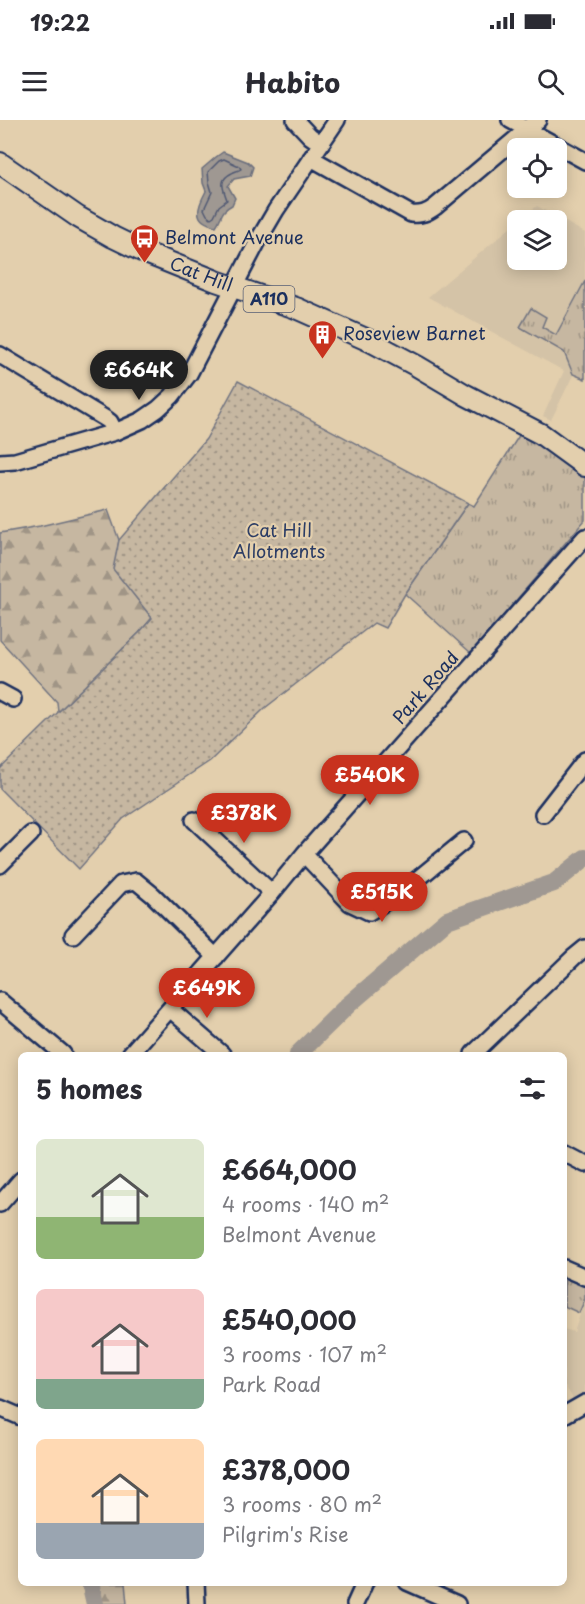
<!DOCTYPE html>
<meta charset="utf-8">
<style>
body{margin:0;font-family:"Playpen Sans",sans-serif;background:#f7f7f7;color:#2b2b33;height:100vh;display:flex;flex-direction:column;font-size:22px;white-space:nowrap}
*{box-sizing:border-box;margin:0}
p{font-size:20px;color:#7c7c81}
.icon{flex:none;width:33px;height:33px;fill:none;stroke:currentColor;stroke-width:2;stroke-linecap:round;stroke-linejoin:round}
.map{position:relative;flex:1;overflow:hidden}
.side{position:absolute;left:18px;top:932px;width:549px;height:534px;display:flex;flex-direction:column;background:#fff;border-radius:9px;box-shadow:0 3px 15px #0003}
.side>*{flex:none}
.tools{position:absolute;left:507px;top:18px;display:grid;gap:12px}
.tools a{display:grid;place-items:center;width:60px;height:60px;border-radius:9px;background:#fff;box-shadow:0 3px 15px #0003;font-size:30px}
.price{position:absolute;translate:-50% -51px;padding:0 14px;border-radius:21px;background:#c8321e;color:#fff;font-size:20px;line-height:39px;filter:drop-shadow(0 2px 3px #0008)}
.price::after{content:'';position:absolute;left:50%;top:36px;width:18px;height:14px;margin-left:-9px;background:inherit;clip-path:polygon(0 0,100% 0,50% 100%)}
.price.on{background:#222;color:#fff}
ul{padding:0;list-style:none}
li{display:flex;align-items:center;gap:18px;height:150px;padding:0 18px}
li span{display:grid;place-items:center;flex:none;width:168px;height:120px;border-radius:9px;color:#555}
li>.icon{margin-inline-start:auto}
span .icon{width:72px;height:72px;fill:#fffc;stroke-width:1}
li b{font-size:26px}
h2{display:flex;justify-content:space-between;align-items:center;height:72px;padding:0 18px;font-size:26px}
.status{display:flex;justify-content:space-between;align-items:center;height:42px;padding:0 30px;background:#fff;direction:ltr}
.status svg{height:16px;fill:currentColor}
header{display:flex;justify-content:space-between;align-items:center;height:78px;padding:0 18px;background:#fff;font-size:27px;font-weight:700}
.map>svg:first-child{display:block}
.built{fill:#d4c3a7}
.grass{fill:url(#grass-tufts);stroke:#707380;stroke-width:1.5}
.forest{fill:url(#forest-firs);stroke:#707380;stroke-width:1.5}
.garden{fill:url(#garden-dots);stroke:#707380;stroke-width:1.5}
.water{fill:#9f9892;stroke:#6a6e7d;stroke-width:1.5}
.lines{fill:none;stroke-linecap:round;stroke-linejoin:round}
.shore{stroke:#505973;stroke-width:1.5}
.river{stroke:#9f9892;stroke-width:18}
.minor-casing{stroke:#1b2f5e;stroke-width:20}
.major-casing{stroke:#1b2f5e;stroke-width:24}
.minor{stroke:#e3cfad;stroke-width:15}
.major{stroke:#e3cfad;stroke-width:20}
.labels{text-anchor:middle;stroke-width:4.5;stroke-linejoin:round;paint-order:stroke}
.shield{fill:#e3cfad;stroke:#575f76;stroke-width:1.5}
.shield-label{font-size:16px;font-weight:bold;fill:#1b2f5e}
.poi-label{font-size:18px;fill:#1b2f5e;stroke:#e3cfad;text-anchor:start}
.street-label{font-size:18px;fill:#1b2f5e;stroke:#e3cfad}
.park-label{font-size:18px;fill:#2c3d65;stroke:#e3cfad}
</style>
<div class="status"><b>19:22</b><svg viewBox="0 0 49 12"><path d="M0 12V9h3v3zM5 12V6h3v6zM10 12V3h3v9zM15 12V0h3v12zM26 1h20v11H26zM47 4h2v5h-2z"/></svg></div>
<header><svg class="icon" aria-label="menu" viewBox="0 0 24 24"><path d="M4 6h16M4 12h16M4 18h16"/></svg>Habito<svg class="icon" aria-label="search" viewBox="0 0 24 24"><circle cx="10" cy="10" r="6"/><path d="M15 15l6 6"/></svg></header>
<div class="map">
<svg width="585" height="1484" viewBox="0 0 585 1484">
<defs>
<pattern id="grass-tufts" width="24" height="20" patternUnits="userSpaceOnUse" patternTransform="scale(1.5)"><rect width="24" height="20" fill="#c6b7a1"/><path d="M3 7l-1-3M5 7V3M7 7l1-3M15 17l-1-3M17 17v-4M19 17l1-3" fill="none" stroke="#a09586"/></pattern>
<pattern id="forest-firs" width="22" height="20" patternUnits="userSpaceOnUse" patternTransform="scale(1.5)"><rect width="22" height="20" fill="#c6b7a1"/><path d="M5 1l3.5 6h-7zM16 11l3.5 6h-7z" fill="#a09586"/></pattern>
<pattern id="garden-dots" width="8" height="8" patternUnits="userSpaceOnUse" patternTransform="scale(1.5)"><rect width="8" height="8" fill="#c6b7a1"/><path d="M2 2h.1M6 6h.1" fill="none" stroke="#a09586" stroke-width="1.8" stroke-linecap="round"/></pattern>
</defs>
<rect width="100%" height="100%" fill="#e3cfad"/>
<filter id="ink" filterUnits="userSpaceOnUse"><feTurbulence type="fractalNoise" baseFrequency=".0167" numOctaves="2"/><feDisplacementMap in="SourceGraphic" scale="12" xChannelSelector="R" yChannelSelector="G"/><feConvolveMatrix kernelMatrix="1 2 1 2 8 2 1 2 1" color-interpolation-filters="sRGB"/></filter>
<g filter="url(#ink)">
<path class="built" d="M537,86l48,27v146l-12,-4 -22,45 -8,-4 21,-45 -136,-74 89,-75 1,38h38v-40h-37z
M585,1179v97l-10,6 -11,-18v-55l10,3z"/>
<path class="grass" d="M585,161v98l-12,-5 -9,-22 -44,-25 11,-19 15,9 -4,10 14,8z
M520,314l30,16 35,26v44l-114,133 -66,-59 63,-91 6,3z
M564,1154l21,9v16l-6,14 -15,-7z"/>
<path class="forest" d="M108,390l11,30 -5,29 38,49 -13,15 -81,79 -1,-10 -57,-62v-107l40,-7z
M83,1463h42l2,21h-39l3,-10z"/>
<path class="garden" d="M238,261l230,122 -63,91 -20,34 -11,-5 -109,85 -55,53 -87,58 -44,50 -79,-80v-20l139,-136 13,-15 -39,-49 6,-29 87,-101z"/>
<path class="water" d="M223,32l25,10 5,5 -3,9 -16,3 -6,7 7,12 -3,7c-12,6 -9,11 -16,21 -24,-5 -19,-18 -10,-35l-3,-8 -1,-14 14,-12z"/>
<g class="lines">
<path class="shore" d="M224,39l15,7 2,3c-3,2 -6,2 -9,4 -15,7 -8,17 -5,27l-8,6 -5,10 -3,2 -4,-3 -3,-6 8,-17 -3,-10 -1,-10 11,-11z"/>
<path class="river" d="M298,934l50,-49 99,-85 107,-37 31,-25
M90,1462l5,22"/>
<defs>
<path id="minor" d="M295,0l15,16 10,7
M510,0l75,41
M311,38l100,56c10,1 16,-1 24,-7l103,-87
M0,235l106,64 4,3 5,10
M0,342l15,-1 100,-29 27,-12 16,-11 14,-13 17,-22 70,-135 17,-29 61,-90
M0,572l13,7
M543,694l42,-54
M194,700l78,73
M304,734l46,49 19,9 34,-21 61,-50
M0,745l31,-31
M73,815l48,-51 15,-3 17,14 63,62
M0,881l63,53
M170,889l52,45
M130,934l142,-161 32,-39 281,-317
M473,934l101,-97 11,-9
M564,1033l21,11
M0,1084l21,-24
M564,1148l21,9
M0,1288l21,9
M564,1295l21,-12
M196,1462l1,22
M407,1462l50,22
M355,1484l10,-22"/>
<g id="major">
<path id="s1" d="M0,43l78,54 35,20 33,16 70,28 80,27 74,33 47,25 49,29 75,39 44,32"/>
</g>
</defs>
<use href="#minor" class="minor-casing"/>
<use href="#major" class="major-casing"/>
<use href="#minor" class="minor"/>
<use href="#major" class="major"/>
</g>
</g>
<defs>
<symbol id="bus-pin" viewBox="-11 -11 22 30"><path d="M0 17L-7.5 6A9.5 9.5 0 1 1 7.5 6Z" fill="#c8321e" stroke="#e3cfad"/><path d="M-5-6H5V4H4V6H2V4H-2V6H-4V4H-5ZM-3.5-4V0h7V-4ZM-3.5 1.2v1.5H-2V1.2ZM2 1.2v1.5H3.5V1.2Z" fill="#fff"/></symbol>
<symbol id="building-pin" viewBox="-11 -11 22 30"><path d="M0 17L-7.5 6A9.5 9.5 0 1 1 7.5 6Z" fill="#c8321e" stroke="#e3cfad"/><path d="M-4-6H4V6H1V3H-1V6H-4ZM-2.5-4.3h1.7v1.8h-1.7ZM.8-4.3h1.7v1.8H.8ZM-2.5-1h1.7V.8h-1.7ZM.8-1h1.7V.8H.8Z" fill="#fff"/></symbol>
</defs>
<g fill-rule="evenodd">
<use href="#bus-pin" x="128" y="102" width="33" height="45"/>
<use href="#building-pin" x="306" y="198" width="33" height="45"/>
</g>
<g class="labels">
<rect class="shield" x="243.5" y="166" width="51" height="26" rx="4.5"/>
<g class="shield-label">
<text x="269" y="185">A110</text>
</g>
<g class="poi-label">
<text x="165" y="124">Belmont Avenue</text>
<text x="343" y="220">Roseview Barnet</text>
</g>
<g class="street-label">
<text dy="6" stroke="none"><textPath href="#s1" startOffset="231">Cat Hill</textPath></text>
<text transform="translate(426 568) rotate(-49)" y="6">Park Road</text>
</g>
<g class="park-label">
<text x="279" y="417">Cat Hill<tspan x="279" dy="21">Allotments</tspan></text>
</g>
</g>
</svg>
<div class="tools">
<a><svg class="icon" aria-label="locate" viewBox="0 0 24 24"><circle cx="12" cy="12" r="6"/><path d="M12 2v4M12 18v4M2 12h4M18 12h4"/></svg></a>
<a><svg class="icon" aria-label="layers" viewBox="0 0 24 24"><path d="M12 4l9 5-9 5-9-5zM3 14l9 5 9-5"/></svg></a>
</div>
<b class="price on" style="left:139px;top:281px">£664K</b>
<b class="price" style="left:370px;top:686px">£540K</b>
<b class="price" style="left:244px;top:724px">£378K</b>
<b class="price" style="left:382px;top:803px">£515K</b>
<b class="price" style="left:207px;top:899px">£649K</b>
<section class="side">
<h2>5 homes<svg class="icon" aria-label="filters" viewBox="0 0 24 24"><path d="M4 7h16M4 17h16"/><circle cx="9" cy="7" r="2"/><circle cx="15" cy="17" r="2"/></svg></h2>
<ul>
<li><span style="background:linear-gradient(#dfe7d0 65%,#8fb573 0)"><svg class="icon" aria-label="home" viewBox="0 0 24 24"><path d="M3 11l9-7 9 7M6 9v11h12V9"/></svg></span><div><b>£664,000</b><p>4 rooms · 140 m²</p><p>Belmont Avenue</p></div></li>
<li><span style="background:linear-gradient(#f6c9c9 75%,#7fa58c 0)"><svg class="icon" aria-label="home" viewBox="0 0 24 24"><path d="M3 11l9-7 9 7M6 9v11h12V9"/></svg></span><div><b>£540,000</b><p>3 rooms · 107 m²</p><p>Park Road</p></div></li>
<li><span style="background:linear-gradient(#ffd9b3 70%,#9aa5b1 0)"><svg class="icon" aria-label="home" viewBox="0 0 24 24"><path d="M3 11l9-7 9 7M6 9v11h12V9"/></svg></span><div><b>£378,000</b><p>3 rooms · 80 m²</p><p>Pilgrim's Rise</p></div></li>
</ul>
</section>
</div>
